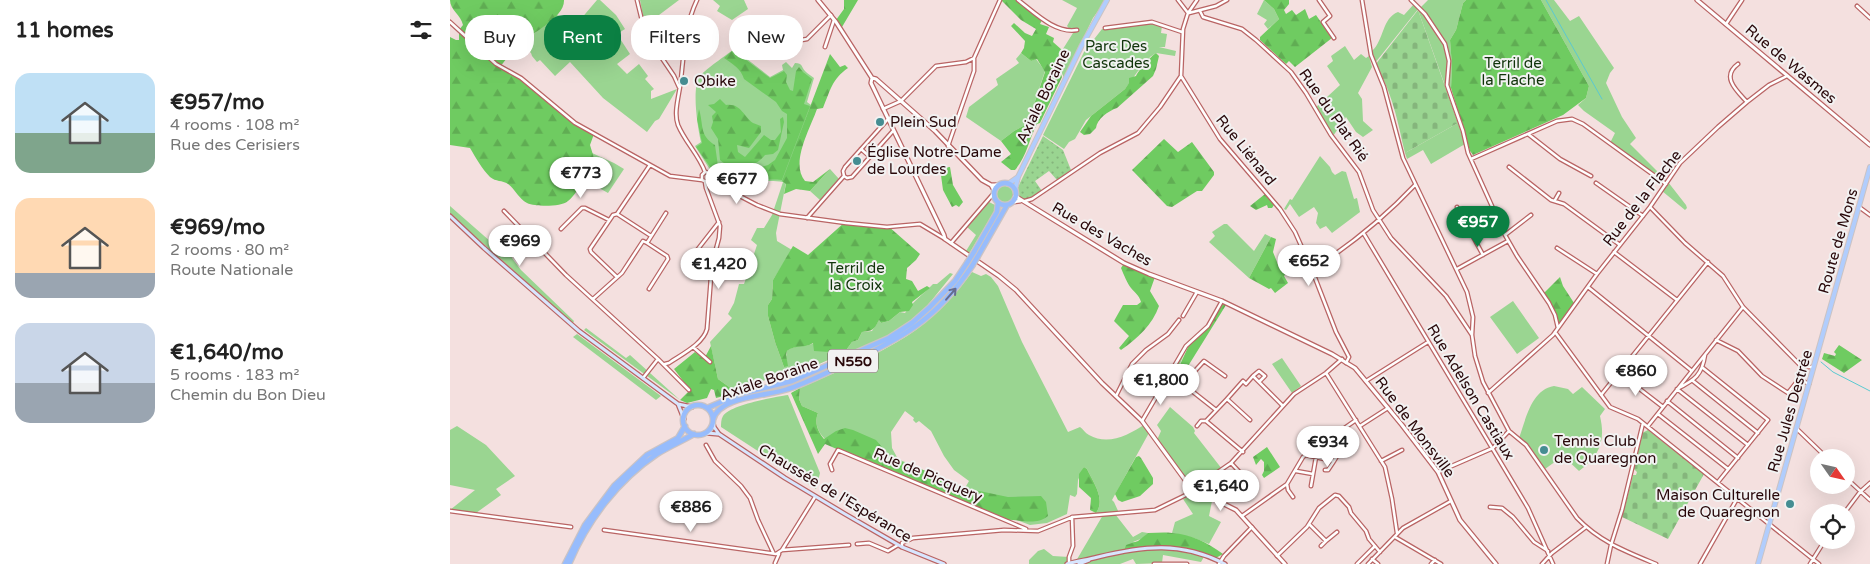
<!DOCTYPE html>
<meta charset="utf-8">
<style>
body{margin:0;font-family:"Varela Round",sans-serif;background:#f2f2f2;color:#222;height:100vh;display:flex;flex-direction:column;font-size:19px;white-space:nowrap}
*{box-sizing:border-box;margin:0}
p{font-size:16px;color:#767676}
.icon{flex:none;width:28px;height:28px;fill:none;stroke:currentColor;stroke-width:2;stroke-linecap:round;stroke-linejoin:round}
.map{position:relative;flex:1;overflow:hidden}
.sheet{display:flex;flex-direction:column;background:#fff;width:450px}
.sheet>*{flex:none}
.banner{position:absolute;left:15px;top:15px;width:475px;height:45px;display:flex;gap:10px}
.needle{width:32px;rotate:124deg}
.controls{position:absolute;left:1360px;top:449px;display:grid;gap:10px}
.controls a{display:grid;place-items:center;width:45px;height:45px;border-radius:50%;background:#fff;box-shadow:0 5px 20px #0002;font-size:25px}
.price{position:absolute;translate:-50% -42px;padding:0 11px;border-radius:18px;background:#fff;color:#222;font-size:16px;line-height:32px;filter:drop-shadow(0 1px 2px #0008)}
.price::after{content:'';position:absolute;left:50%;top:30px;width:15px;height:11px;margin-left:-8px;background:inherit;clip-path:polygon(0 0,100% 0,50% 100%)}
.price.on{background:#0b8043;color:#fff}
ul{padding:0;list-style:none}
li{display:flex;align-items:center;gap:15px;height:125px;padding:0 15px}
li span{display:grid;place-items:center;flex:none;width:140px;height:100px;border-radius:15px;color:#555}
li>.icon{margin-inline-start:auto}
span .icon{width:60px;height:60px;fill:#fffc;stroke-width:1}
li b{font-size:21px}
h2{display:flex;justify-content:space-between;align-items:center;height:60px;padding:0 15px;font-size:21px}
.chip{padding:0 18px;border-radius:20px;background:#fff;box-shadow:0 5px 20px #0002;font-size:18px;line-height:45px}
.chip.on{background:#0b8043;color:#fff}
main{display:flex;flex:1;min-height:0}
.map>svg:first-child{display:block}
.green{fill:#9ad591;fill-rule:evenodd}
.forest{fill:url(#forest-firs)}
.cemetery{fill:url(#cemetery-stones)}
.garden{fill:url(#garden-dots)}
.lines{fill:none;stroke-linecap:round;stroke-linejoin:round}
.stream{stroke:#5bc9d0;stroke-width:1}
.minor-casing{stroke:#b96464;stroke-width:5}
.tertiary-casing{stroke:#b96464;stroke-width:5.5}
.secondary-casing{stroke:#b96464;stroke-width:5.5}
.primary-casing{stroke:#cbc3c4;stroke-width:6}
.trunk-casing{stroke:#cbc3c4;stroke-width:7}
.minor{stroke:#fff;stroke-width:2.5}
.tertiary{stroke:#fff;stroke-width:3}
.secondary{stroke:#d8e6fe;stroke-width:3}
.primary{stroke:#b1cdfd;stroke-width:4}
.trunk{stroke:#97bcfc;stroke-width:4.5}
.trunk-bridge-casing{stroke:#cbc3c4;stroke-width:7;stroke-linecap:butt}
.trunk-bridge{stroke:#97bcfc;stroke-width:4.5}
.oneway{stroke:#656b8f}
.poi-dot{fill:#458d92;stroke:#f2f2f2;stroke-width:2}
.labels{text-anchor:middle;stroke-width:4;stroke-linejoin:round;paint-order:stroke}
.shield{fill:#f2f2f2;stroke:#654e4f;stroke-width:1}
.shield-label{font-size:14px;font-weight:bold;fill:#280709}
.park-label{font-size:15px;fill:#10340a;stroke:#f2f2f2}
.street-label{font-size:15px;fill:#280709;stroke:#f2f2f2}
.poi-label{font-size:15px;fill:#280709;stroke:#f2f2f2;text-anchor:start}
</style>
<main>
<section class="sheet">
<h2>11 homes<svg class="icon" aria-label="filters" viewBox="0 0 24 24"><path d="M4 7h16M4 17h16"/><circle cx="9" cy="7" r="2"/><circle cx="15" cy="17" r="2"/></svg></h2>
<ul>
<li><span style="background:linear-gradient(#bfe0f5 60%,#7fa58c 0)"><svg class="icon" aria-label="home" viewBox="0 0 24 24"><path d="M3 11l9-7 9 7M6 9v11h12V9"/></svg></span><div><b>€957/mo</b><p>4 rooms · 108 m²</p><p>Rue des Cerisiers</p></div></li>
<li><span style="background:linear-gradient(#ffd9b3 75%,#9aa5b1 0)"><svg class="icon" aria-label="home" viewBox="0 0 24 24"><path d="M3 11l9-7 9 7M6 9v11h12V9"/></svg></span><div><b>€969/mo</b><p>2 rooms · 80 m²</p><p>Route Nationale</p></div></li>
<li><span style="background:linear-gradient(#c9d6e8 60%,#9aa5b1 0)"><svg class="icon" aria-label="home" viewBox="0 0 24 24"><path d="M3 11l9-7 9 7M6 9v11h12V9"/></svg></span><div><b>€1,640/mo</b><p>5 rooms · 183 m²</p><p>Chemin du Bon Dieu</p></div></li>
</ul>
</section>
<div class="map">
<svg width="1420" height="564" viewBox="0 0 1420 564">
<defs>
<pattern id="forest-firs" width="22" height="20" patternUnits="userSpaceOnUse" patternTransform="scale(1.25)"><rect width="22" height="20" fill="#6fcb61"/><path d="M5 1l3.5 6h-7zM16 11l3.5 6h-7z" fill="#60ad53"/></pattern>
<pattern id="cemetery-stones" width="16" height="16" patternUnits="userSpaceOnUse" patternTransform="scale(1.25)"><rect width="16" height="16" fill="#9ad591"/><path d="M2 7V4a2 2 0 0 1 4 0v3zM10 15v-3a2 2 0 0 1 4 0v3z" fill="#85b57c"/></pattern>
<pattern id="garden-dots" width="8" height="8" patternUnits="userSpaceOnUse" patternTransform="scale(1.25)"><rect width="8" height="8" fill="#9ad591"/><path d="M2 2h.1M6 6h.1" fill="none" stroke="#85b57c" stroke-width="1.8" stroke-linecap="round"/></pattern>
</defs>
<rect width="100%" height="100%" fill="#f4e0df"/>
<path class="green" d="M147,0h3l16,15 9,14 -8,5 13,20 -13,10 10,10 12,-10 9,12 -3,3 9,10 -3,2v8l26,-10 -18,30 -4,2 -8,11 -44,-34 -33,-36 -15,14 -15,-16 -3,2 -5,-6 -1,-3 -7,-7h-7l34,-25 5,-6 24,5z
M190,0h39l-20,15 -16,1z
M263,0h31l4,9 -16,11 -15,-9 3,-5z
M612,0h44l-13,18 -29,60 -8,-18 17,-27 -6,-7 10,-18z
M814,0l10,9 5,10 -11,10 -4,-5 3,-4 -10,-6z
M978,0h38l-3,3 -7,27 -6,10 2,26 -1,22 -4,3 -29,-81z
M1091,0h13l16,21 9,-5 35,52 -4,5 -4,10 16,34 14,21 -6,6 38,38 18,23 1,3 -2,2 -23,-19 5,-7 -57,-41 5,-10 -31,-22 -6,-6 8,-7 3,-12z
M964,4l5,4 -44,55 -3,-12c12,-11 10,-33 26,-39l6,3z
M702,23l10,3 -1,7 6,1 -2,13h-6l17,4 -1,5 -19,-3 -6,4 -4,7 -8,7 -13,18 -39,31 -11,19 -6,3 -5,7 -21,-14 41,-83 18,-23z
M895,46l9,14 7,-6 5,4 3,-2 3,11 -14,26 4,6 1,22 10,9 -10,7 -7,-5 -10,-15 -15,22 -17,-30 26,-24 -13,-19 6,-5 -2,-5z
M284,49l36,28 13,-7 -1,-5 4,-3 6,6 3,-5c8,0 6,4 10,8 2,2 6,5 9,7l-7,24 4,3 -28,76 3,2 -10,50 1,8 15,9 -19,30 -1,19 -4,6v11l7,26 9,25 3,-16c8,-7 18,-3 27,-8l30,10 8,-11 6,-2 4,-8 10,-1 7,-11 2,3 8,-2 11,-9 5,1c9,-13 18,-18 28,-29h4l13,-11 3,1 -30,37 -13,11 -21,14 -42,19 -3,-2 -52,23h-12l-48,13 -14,-10 -8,-37 22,-24 -4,-4 6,-11 5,-19h5l13,-39 -6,-5 6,-12h7l8,-13 11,-33c-14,-2 -37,-2 -45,11l-24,-17 -19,-30 6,-4c-3,-13 -10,-54 -1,-66 6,-7 25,-20 34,-27z
M571,53l10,8 5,-2 9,12 -15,45 -7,10 -9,5 -13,10 -35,-24 3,-10 29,-22 -2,-6 23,-16 -3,-4z
M1008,123l7,21 -34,20 -8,-14 -16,9 -2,-6z
M142,153l22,10 10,6 -16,24 -25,-14 11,-21z
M870,156l10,11 2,5 3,3 7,-4 4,1 8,27 3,-1 3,14 -28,21 -6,-7 -6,3 -4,-6 2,-10 -4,-6 -15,10 -9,-13 -4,6 -2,-1 6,-10 2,1z
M380,169l9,10 -19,21 -10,-9z
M546 194a9 9 0 1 1 18 0a9 9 0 1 1-18 0Z
M539,202l6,3v5l-26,44 -3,-3 10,-16 -9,-8z
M0,206l49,43 8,-6 5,15 9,12 53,51 -1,2 -112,-99 -11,-11z
M548,215c-17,40 -44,79 -78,106 -23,20 -52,31 -79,44 -17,7 -35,17 -53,22 -23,7 -46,10 -69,19l29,-13 22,-4 24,-7 89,-40 42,-28 24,-24z
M774,224h3l27,27 11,-17 6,3 -22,41 -40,-36 6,-6 -3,-4z
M522,272l9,4 5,-2 5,3 7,9 24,56 46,90 12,-5c3,2 5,6 9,8 19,11 40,0 56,-11l5,7 -38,69 2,2 5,11 -4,1 18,23 9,-5 6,1 -5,5 -10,4 40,6 32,7 -4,7 -38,-7 -1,8 -26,1 -3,-5 -13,5h-91v-4l9,-9 6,-2 9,7 16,1v6l7,-2 27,-46h-6l-1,-2c10,-14 -3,-31 -9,-44l-3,-2 -6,13 -1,14 -2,3 -5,-2 -3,19 -20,9 -17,2 -16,-6 -11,1 -178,-81c-7,-7 -11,-16 -7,-26l-16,-7 -3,-7 1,-11c34,-15 76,-32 107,-52 26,-17 47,-39 65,-64zM455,411l9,7 -1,2 3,3 3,-2 12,10 13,25 10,14 15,11 -4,7 -67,-29 -6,-11 -1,-16z
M1063,301l26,37 -22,16 -27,-37z
M136,328l40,30 4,-3 50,45 -96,-70z
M127,334l84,62 -5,4 -83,-63z
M735,351l-7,18 3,4 4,-2 -10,16 -6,-4 -1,-4z
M832,358l19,28 -9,7 -20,-29z
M1104,386l14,3 5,5 9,-7 23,22 -5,7c6,26 -1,40 -21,55l-16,-15 -18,13 -17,-25 -9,-6c7,-19 12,-48 35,-52z
M338,395l32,78 -4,16 -95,-62c0,-3 0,-8 2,-11 7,-11 52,-19 65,-21z
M720,407l23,20 2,4 -1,2 28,36 -23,16 -8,-3 -3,2 -31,-44 4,-9 -4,-6z
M7,426l29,19 29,31 -19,13 5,6 -25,18 -26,-3 25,-20 -25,-5v-55z
M747,493l15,8 -3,15 12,6 -12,22 -15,-6 -22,-5 3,-11 18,-8 -10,-15z"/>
<path class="forest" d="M0,0h114c1,18 -34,34 -46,45 -7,6 -12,15 -18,22 35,18 59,49 94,67l-4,11 4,13c-8,13 -14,34 -26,43 -7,6 -32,6 -41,2 -8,-4 -12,-14 -19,-19 -6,-4 -12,-2 -18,-7 -8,-8 -14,-19 -20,-29l-20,-3v-108l6,3h3v-10l4,-5c-2,-10 -13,-15 -13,-25z
M394,0h14l-16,27 -6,-7 8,-11z
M551,0h15l26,20 -2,4 9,3 -3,7 8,4 -1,4 9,8 -6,10 6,17 -22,46 -3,1c-8,15 -10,32 -22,46h-4l-10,-8 10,-8 -10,-13 13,-10 9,-5 7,-10 15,-44 -8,-13 -6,2 -10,-8 3,-5 1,-7 -14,-15 3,-3 11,10 7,3 4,-7 -15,-9z
M814,0h25v4l-5,6 2,4 6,-4 4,5 9,-6 4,10 7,-4 16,23 -37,29 -6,-6 -3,3 -26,-24v-3l19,-18 -5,-10z
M1016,0h75l48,86 -3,12 -23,17 -90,40 -3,-4 -19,-63 1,-22 -2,-26 6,-10 7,-27z
M283,50l37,28 14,-7 3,4 -1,7 4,8 3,1 3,-20 3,-4 4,5 9,7 -8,25 6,2 -28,74c-14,-1 -35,-1 -45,11l-22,-17 -19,-27 6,-4 -5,-24 2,-10c5,17 0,26 16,36l3,21 20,8 30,-9 7,-5 12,-22v-24l-5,-3 -6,-9 -32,-23c-3,-10 -11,-15 -20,-21z
M706,53l3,3 -3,13 -3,7 -36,32c-9,3 -20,11 -21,20l-6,6 -6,1 -4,-3 11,-16 34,-27 4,-6v-5l7,-2c2,-5 15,-20 20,-23z
M380,54l10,13 5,-2 3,3c-16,11 -18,23 -25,40l-6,1c-7,20 -27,54 -12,72l8,1 17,-13 -20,22 -14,-2 -12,5 2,-10 -4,-3z
M270,99l6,6c15,-2 17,11 27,18 3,1 5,2 8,3v6l-12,16 -12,-3 1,7 7,5 19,-22 7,5h4l6,-8 -1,-13 3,-2 1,5 -6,28 -5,4 -8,1c-12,14 -30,18 -45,5l-2,-21 -7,-11 2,-6 -1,-6 4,-4 -8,-7 6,-1z
M714,139l14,13 14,-10 22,30v3l-12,16h-5l-25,16 -5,-1 -35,-36z
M500,167l3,18 10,17 -4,5 -3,-2 -4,2 -9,-17 -3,-22z
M815,194l9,11 -2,3h-4l-1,-3 -11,5 -6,-4z
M395,222l43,4 32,28 -4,6 -9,8 -1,11 6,2 6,10 9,-5 3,2 -18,14 1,3 -4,6 -9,1 -11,9 -8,2 -2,-3c-5,10 -7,11 -17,12l-4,8 -6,2 -8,11 -30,-2 -1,-8c-8,6 -18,1 -26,8l-1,4 2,11 -4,1 -9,-25 -7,-26v-11l4,-6 1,-19 20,-34 15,9z
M821,237l5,2 -3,13 6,15 8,-4 4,5 -7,8 4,7 -13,10 -4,-5 -2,1 -20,-11z
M673,265h5l27,12 -5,14 9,15c-6,18 -22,33 -38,44l-2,-2 10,-12 -15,-15 9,-16h14l4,-3c-2,-7 -6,-9 -10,-14 -4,-5 -7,-13 -10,-20z
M1110,277l3,9 11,17 -14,21 -3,-2 -13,-29z
M772,303l4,2 -41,66 -4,2 -3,-4 11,-24 16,-14z
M1389,345l23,15 -18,13 -22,-14 2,-6 11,3 1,-2 -2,-2z
M261,346l7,33 14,10 -8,7 -8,2 -2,-8 -3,-1 -4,9 -20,5 -7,-3 10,-10 -16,-21 21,-17 9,7z
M350,388l-1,11 3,7 16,7c-4,10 0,19 6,26l12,-8 9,-3 8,2 23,10 15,18 40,15 34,15 43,9 33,-1 5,6 2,14c-14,11 -29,2 -45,4l-178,-76 -7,10 -27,-61z
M817,447l13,20 -16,11 -2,-3 2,-4v-9l-3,-3 -5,6 -3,-8z
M689,456l2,2 12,20v6l-13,12 -18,6 -4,-2 -3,-6 21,-37z
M634,467l3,2c6,13 19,30 9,44l-6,-3 1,-12 -12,-11v-13z
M698,533c8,0 16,-1 24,0 19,1 36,10 51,21l-9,5 -34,-11 -56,3 2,-6 12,-4z"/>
<path class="cemetery" d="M968,10l40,113 -53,30c-7,-30 -13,-63 -30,-88z
M1198,430l56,44 -36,65 -46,-22 11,-42h3l1,-3 -3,-3 8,-36z"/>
<path class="garden" d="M593,136l20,14 8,20 -14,10 -8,-9 -14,10 7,10 -10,6 -9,3 -4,-3 -2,-8z"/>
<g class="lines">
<path class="stream" d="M1096,0l56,99
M1371,362l12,10 37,19"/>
<defs>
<path id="minor" d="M187,0l8,33 29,43 5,11
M247,0c-12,25 -13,52 -16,79 -1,14 -8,33 -3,46 7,17 21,30 27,47
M568,0c16,12 37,34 59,30
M728,0l10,13
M869,0l11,16 -7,6 11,16
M912,0l9,55 13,32 19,71 64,134 6,25 -1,18 3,21 8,26 26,49 17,14 51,73c23,24 50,34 79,46
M961,0l14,14 20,30 4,17 -2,24 16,46 5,22 37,82 12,21 32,47 6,12 3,13
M1407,6l13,12
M750,11l3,6 39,12 14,11 35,32 15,21 25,42 28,37 14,38 18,28 55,58 26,39
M739,13l27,-7 11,-6
M0,22l46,42 25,14 54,45 95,53 32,4
M1276,24l16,-24
M655,28l47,-6 30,10
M375,47l9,-27
M294,56h3l23,-10 37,-7 24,-24
M1288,64c-18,13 0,28 9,38
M731,76l39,63 60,70 15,23 17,38 24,62 13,25 -3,6
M433,109l18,-8 35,-35 30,-4 8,-4
M1078,134l32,25 31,17
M498,146l26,-75v-13l26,-58
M411,149l9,8
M1021,159l86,-38 15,-2 11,5 83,60
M1059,167l42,33 13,4 56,41
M255,172l-3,3v5l5,2 4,-1
M256,172l6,3 -1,6
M394,176l-1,-5 2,-4 44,-49
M394,176l3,2 5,-1 41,-46
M261,181l46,24 23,9 66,9 41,4 33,-3 25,15
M1146,183l47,33
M1105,200l4,-7
M575,201l7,-2 68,-46 38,-20 22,-26 21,-31 2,-47 5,-16 9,-13
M1007,207l26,48
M1200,207l35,36 38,33 20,31 59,60
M1409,207l11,8
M54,211l62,64 92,84 31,31
M167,214l34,22
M357,218l37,-42
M111,229l21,-21h3l24,12
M914,234l164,274 25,56
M1055,235l26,-20
M197,243l20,13 1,3 -19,30
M501,243l43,-50
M1107,248l40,26
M1164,252l63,48
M244,254l25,-32
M1007,269l51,-28
M862,270c40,-26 71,-51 103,-85
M167,277l-26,-25 -1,-3 23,-34 4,-1 33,-49
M1138,287l104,84
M143,299l29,-26 21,-32 4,2 19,-30
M733,316l14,-24
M1105,332l55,75 28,12 181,145
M1266,340l22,11 24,25 26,17 11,-14 3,-12
M243,347l17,15
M1255,355c-3,20 -10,25 -28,34l71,56
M215,364l4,-1c13,-9 34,-19 38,-34l5,-65 7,-26 1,-12 -14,-38 -1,-6
M1352,367h11
M1253,368l65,52 -50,62
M876,373l59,94 7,32 5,34
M1169,373l44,34
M803,376l6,-5 6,5 -6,6
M193,378l15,-19
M1349,379l10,5
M916,381l62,-39
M1243,381l65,52
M715,382l10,6 8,-4 33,26
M733,384l21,-23 21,15
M1038,393l65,-58 44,-61 53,-67 30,-44 38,-36 29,-25 22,-17 18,-9
M1151,395l107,-133
M666,396l16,-32 14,-14 22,-16 11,-14
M777,399l16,-18 3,3 7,-8 30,30
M1217,401l71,57
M1208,414l70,55
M692,421l44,-75 22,-20 14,-25
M747,426l4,-5h5
M910,426l28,-18
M1198,426l95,-119
M1347,429l30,29
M256,445l9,16 26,25 9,12 8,22 15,32
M793,452l-37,-31 21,-22 23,21
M856,455l28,6 5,-8
M931,461l21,-11
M781,463l15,16
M382,470l-2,-6 8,-14 188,79
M875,470h3l6,-9
M846,471l17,3
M988,472l55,-24 16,-17
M1396,478l24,22
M837,484l1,6 5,7
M861,486l5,-29
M1040,507l12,1 11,9 21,25 14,9
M0,511l121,16
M1395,512l15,-20 10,-9
M792,516l45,-32 16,-27 53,-37
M859,524l17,17 11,-9
M154,530l172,24 6,-4 67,-5
M945,537l46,27
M407,544l12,-1 19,8 10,-6
M871,546l5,-5
M452,547v-4l11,-5 91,-8 34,1 35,-14 82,-7 41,-20 3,-5 32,-22 63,-69 32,-21 16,-14
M332,550l33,-53
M827,556l30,-29 12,-19 16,-13 4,1 10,11 2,6 15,18 3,8 11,13
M922,559l6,5
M325,563l4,-9
M619,563v-6l4,-11 -1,-29
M704,564h33
M769,564l5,-8 28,-29
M907,564l18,-18
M918,564l35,-36 48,-27
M981,564l4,-4
M1092,564l10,-11 34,-26
M1157,564l4,-19 11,-35 21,-87
M1250,564l38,-67
M1360,564l15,-24"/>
<path id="tertiary" d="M368,0l18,22 36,56 -1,5 73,152 1,4 54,37 17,14 86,93 40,38 46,63 8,6 40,20 49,54
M1247,0l173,145
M422,78l4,1 59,52 47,49 9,5h8
M541,185l3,5
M565,196l109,67 25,11 73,27 110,53 23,14 47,57 36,47 22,48 36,44
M562,202l8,-1"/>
<path id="secondary" d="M0,216l34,32 95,83 99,73 14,3
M228,404l6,15
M263,423l1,4 5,7 66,44 60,36 57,33 42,17
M257,433l11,1
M617,564c10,-3 20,-4 31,-7 45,-11 83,-16 127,7
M629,564l10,-4"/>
<path id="primary" d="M558,184l10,-7
M565,190l3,-13 63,-130 26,-47
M1308,564l112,-397"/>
<path id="trunk" d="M544 194a11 11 0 1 1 22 0a11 11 0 1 1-22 0Z
M524,252l23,-40 1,-9
M528,256l29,-51
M233 420a15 15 0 1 1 30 0a15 15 0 1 1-30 0Z
M257,408l33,-14 52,-13 97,-43 23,-15 18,-16 25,-26 12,-18
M263,420c5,-24 56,-24 75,-31 19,-6 37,-16 56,-24 57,-26 92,-45 128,-99
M115,564l20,-39 29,-39 33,-31 31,-17 7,-12
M119,564c18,-43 49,-84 88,-110 11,-7 25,-13 37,-20"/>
</defs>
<use href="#minor" class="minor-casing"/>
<use href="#tertiary" class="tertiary-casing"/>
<use href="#secondary" class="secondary-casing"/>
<use href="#primary" class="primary-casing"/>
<use href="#trunk" class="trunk-casing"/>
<use href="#minor" class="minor"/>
<use href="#tertiary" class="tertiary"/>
<use href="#secondary" class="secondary"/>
<use href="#primary" class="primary"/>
<use href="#trunk" class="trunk"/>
<defs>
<path id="trunk-bridge" d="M517,263l7,-11
M522,266l6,-10"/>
</defs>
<use href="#trunk-bridge" class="trunk-bridge-casing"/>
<use href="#trunk-bridge" class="trunk-bridge"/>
</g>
<defs><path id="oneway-shaft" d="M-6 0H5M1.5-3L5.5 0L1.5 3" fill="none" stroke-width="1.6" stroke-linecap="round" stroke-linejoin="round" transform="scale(1.25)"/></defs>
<use class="oneway" href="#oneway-shaft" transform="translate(501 294) rotate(-49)"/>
<g class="poi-dot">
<circle cx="234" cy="81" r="5"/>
<circle cx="430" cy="122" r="5"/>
<circle cx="407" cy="161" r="5"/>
<circle cx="1094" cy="450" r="5"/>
<circle cx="1340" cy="504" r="5"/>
</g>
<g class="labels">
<rect class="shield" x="378" y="349.5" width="50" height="23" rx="4"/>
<g class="shield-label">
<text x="403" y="366">N550</text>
</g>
<g class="park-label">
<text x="666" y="51">Parc Des<tspan x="666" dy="17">Cascades</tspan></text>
<text x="1063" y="68">Terril de<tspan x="1063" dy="17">la Flache</tspan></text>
<text x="406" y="273">Terril de<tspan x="406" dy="17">la Croix</tspan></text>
</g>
<g class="street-label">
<text transform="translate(1341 64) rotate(40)" y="5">Rue de Wasmes</text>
<text transform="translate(593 96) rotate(-64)" y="5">Axiale Boraine</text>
<text transform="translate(884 115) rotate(55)" y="5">Rue du Plat Rié</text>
<text transform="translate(796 150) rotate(51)" y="5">Rue Liénard</text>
<text transform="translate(1192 198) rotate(-52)" y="5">Rue de la Flache</text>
<text transform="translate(652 234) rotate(30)" y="5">Rue des Vaches</text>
<text transform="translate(1388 241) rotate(-74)" y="5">Route de Mons</text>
<text transform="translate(319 379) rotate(-19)" y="5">Axiale Boraine</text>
<text transform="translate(1021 392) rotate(59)" y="5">Rue Adelson Castiaux</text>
<text transform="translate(1340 411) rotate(-74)" y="5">Rue Jules Destrée</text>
<text transform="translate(965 427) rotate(53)" y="5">Rue de Monsville</text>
<text transform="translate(478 475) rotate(23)" y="5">Rue de Picquery</text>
<text transform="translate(385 493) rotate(31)" y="5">Chaussée de l'Espérance</text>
</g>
<g class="poi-label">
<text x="244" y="86">Qbike</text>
<text x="440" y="127">Plein Sud</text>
<text x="417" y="157">Église Notre-Dame<tspan x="417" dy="17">de Lourdes</tspan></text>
<text x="1104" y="446">Tennis Club<tspan x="1104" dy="17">de Quaregnon</tspan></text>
<text x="1330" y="500" text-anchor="end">Maison Culturelle<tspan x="1330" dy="17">de Quaregnon</tspan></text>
</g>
</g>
</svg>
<div class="controls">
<a><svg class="needle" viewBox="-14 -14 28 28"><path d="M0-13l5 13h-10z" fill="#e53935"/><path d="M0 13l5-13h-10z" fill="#767676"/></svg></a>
<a><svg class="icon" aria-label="locate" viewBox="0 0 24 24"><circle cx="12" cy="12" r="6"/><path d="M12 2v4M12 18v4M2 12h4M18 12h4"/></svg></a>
</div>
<b class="price" style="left:131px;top:199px">€773</b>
<b class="price" style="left:287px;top:205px">€677</b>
<b class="price on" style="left:1028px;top:248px">€957</b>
<b class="price" style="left:70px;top:267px">€969</b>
<b class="price" style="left:859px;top:287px">€652</b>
<b class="price" style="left:269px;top:290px">€1,420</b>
<b class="price" style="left:1186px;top:397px">€860</b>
<b class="price" style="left:711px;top:406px">€1,800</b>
<b class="price" style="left:878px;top:468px">€934</b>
<b class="price" style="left:771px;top:512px">€1,640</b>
<b class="price" style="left:241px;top:533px">€886</b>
<div class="banner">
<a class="chip">Buy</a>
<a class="chip on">Rent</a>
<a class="chip">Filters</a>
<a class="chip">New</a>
</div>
</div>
</main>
